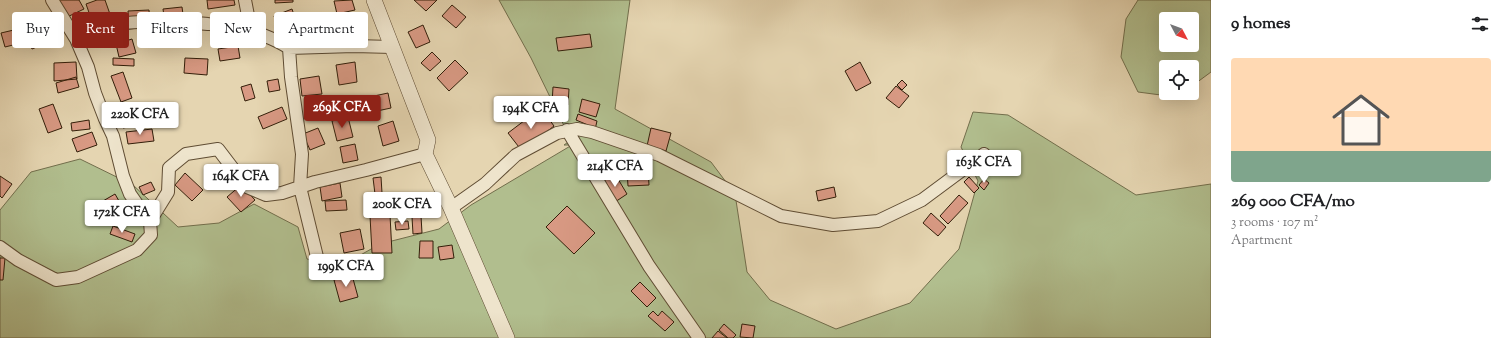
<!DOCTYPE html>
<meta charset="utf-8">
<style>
body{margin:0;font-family:"Sorts Mill Goudy",serif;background:#f6f6f6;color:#202124;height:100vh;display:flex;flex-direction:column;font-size:15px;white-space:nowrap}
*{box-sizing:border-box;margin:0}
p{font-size:13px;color:#757577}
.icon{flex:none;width:22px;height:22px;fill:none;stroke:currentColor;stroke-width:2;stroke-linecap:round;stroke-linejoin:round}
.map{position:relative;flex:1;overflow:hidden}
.side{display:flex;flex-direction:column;background:#fff;width:300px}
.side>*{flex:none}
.top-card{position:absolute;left:12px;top:12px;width:380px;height:36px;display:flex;gap:8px}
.needle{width:26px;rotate:131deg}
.fabs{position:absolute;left:1159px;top:12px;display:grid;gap:8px}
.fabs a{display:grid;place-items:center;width:40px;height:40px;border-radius:4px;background:#fff;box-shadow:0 4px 16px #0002;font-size:20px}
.price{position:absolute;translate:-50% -34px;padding:0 9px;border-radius:4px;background:#fff;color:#222;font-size:13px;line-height:26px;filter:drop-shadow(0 1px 2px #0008)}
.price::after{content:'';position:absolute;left:50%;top:24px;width:12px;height:9px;margin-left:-6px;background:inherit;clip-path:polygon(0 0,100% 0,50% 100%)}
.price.selected{background:#8f2418;color:#fff}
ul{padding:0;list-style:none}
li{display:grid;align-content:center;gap:8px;height:212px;padding:0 20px}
li span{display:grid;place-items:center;height:124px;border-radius:4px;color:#555}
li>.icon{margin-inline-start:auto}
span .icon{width:72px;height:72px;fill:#fffc;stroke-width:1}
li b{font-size:17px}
h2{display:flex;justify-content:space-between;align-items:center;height:48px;padding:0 20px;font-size:17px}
.chip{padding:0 14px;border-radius:4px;background:#fff;box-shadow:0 4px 16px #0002;font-size:14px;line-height:36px}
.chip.selected{background:#8f2418;color:#fff}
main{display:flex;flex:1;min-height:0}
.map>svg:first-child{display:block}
.green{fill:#b1be8e;stroke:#726e4c;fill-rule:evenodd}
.building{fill:#d89983;stroke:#321e09}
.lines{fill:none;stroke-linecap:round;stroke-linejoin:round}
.minor-casing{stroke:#5f4c33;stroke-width:14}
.tertiary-casing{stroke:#5f4c33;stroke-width:16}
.minor{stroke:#eee4cc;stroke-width:12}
.tertiary{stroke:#eee4cc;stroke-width:15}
</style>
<main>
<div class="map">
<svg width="1211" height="338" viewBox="0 0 1211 338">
<rect width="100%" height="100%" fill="#e5d5b1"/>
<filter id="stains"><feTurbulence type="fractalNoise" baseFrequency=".005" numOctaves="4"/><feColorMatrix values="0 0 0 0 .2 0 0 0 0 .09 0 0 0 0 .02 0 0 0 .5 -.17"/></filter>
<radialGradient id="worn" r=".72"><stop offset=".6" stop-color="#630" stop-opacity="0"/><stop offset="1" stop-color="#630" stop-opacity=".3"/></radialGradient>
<path class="green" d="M499,0h131l-15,109 96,53 24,32 12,78 23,28 66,29 74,-26 49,-54 19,-68 -17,-34 12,-35 35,3 128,80 75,-11v154h-1211v-128l31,-38 49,-13 53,26 45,42 41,-4 35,-19 44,23 9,32 34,7 39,-22 59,-15 32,-24 101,-60h-8l7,-5 -40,-82z
M1138,0h73v72l-19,14v-19h-26v26h16l-6,4 -38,-5 -17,-35 5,-38zM1166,19h26v26h-26z"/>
<path class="building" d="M60,0h19l5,9 -19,9 -8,-17z
M97,0h8l6,17 -18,7 -7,-20z
M207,0h27l1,5 -27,4z
M275,0h18v2l-18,1z
M352,0l3,10 -18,4 -3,-13z
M414,0h23l-11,11z
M452,5l14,12 -10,11 -14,-12z
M182,7l3,22 -19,2 -3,-22z
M292,9l5,15 -18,6 -5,-14z
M149,10l1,17 -21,2 -1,-18z
M44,16l4,6 -19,12 -4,-6z
M362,17l3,15 -27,5 -2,-15z
M52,24l6,14 -26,11 -6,-13z
M423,25l7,17 -14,6 -8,-16z
M18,29l3,14 -16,4 -4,-14z
M590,34l2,13 -34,4 -2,-13z
M132,39l4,14 -17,4 -3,-13z
M238,46l2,12 -20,3 -2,-12z
M432,52l9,9 -11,10 -9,-8z
M113,58l21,1v7l-21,-1z
M185,58l23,1 -1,16 -23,-2z
M455,60l13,13 -19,18 -12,-13z
M76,62l1,17 -23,2v-18z
M355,62l2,20 -18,3 -3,-20z
M860,62l11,21 -15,8 -11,-20z
M123,72l9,26 -11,4 -10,-26z
M319,76l3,18 -20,2 -2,-17z
M76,77l3,10 -21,6 -2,-10z
M278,79l2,11 -11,2 -2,-11z
M902,80l5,5 -5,5 -5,-5z
M251,84l4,14 -10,3 -4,-14z
M896,86l13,10 -10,12 -13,-10z
M553,87l16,2 -1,16 -16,-1z
M388,93l3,15 -14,3 -3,-15z
M371,99l3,20 -6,1 -3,-20z
M582,99l18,5 -4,13 -17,-5z
M53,104l9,24 -14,5 -9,-24z
M282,107l5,12 -24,10 -5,-12z
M541,108l13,18 -32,25 -14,-18z
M148,114l2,9 -27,5 -2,-9z
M578,114l19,7 -3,13 -7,-3 1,-6 -12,-5z
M348,117l5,20 -16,4 -5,-20z
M89,120l1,9 -18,2 -1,-8z
M393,121l6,20 -16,5 -5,-20z
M318,128l7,16 -15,6 -7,-16z
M651,128l20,5 -5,18 -19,-5z
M152,129l2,12 -26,3 -2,-12z
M92,132l5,13 -20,7 -5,-13z
M355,144l3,16 -15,3 -3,-16z
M614,156l4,13 -18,7 -5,-14z
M648,170l1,15 -21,1 -1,-15z
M185,173l18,17 -11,11 -17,-16z
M615,174l12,20 -12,8 -13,-20z
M0,176l12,8 -10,14 -2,-2z
M381,177l1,16 -7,1 -2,-16z
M969,177l10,11 -5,5 -10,-11z
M984,179l5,4 -5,7 -5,-5z
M151,182l4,8 -12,5 -4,-8z
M340,183l2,14 -20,4 -2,-14z
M241,185l14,15 -14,12 -14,-15z
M834,187l2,10 -18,4 -2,-10z
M115,194l8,14 -12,7 -8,-14z
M959,195l9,8 -20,21 -8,-8z
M346,200l1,10 -21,1 -1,-10z
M567,206l28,27 -21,21 -28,-27z
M931,213l15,14 -8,9 -15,-13z
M390,215l2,38h-20l-2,-37z
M421,216l1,17 -9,1 -1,-17z
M408,221l1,8 -13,1 -1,-8z
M113,226l22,8 -3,8 -22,-8z
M360,229l4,20 -20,4 -4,-20z
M420,241h13v17h-14z
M452,245l2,13 -14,2 -2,-13z
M346,256l2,17 -21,3 -2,-17z
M0,258h5l-2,22h-3z
M352,275l6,22 -18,5 -6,-22z
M640,282l16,16 -9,9 -16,-16z
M653,311l5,5 4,-5 12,11 -9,9 -17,-15z
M724,324l12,11 -3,3h-5l-9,-8z
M742,324l13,2 -2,12 -13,-1z
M718,331l9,7h-15z"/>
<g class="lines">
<defs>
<path id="minor" d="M52,0l24,39
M245,0l6,31
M567,130l82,136 50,72
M451,208l34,-24 31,-29 41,-22 20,-4 15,3 67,23 122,61 52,9 45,-4 44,-21 62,-46
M150,221l-11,-14 -9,-13 -7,-18 -10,-40 -8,-17 -10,-26 -7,-26 -12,-28c6,-3 13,-7 19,-10 27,-10 84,-8 113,-5 8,0 16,0 24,1 15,3 46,15 57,23
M0,247l18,13 38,20 22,-3 59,-27 14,-15 -1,-14 18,-29 1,-24 17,-14 32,-5 29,38 19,8 16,-2 33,-11 51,-12 59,-16
M318,261l-18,-74 2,-33 -11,-77 -2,-29 65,-2 38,1"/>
<path id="tertiary" d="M374,0l54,140 -3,14 26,54 56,130"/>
</defs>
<use href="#minor" class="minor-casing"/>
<use href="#tertiary" class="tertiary-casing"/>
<use href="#minor" class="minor"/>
<use href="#tertiary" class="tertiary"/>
</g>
<rect width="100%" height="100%" filter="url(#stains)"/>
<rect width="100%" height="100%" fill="url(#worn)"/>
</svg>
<div class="fabs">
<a><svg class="needle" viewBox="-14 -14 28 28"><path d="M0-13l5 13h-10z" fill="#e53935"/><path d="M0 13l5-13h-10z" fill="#757577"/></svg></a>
<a><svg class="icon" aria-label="locate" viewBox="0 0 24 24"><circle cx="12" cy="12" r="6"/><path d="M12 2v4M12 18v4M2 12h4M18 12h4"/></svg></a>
</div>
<b class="price selected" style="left:342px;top:129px">269K CFA</b>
<b class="price" style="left:531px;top:130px">194K CFA</b>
<b class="price" style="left:140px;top:136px">220K CFA</b>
<b class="price" style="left:984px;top:184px">163K CFA</b>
<b class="price" style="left:615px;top:188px">214K CFA</b>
<b class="price" style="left:241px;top:198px">164K CFA</b>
<b class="price" style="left:402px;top:226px">200K CFA</b>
<b class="price" style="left:122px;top:234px">172K CFA</b>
<b class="price" style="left:346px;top:288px">199K CFA</b>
<div class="top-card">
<a class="chip">Buy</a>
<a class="chip selected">Rent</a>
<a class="chip">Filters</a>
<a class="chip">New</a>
<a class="chip">Apartment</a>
</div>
</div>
<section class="side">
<h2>9 homes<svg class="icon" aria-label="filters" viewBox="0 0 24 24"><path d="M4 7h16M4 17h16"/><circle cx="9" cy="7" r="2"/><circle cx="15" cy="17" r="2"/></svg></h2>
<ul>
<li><span style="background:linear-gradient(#ffd9b3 75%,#7fa58c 0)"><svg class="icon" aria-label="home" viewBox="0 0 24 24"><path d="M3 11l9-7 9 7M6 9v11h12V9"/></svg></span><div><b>269 000 CFA/mo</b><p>3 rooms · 107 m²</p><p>Apartment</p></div></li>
</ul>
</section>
</main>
